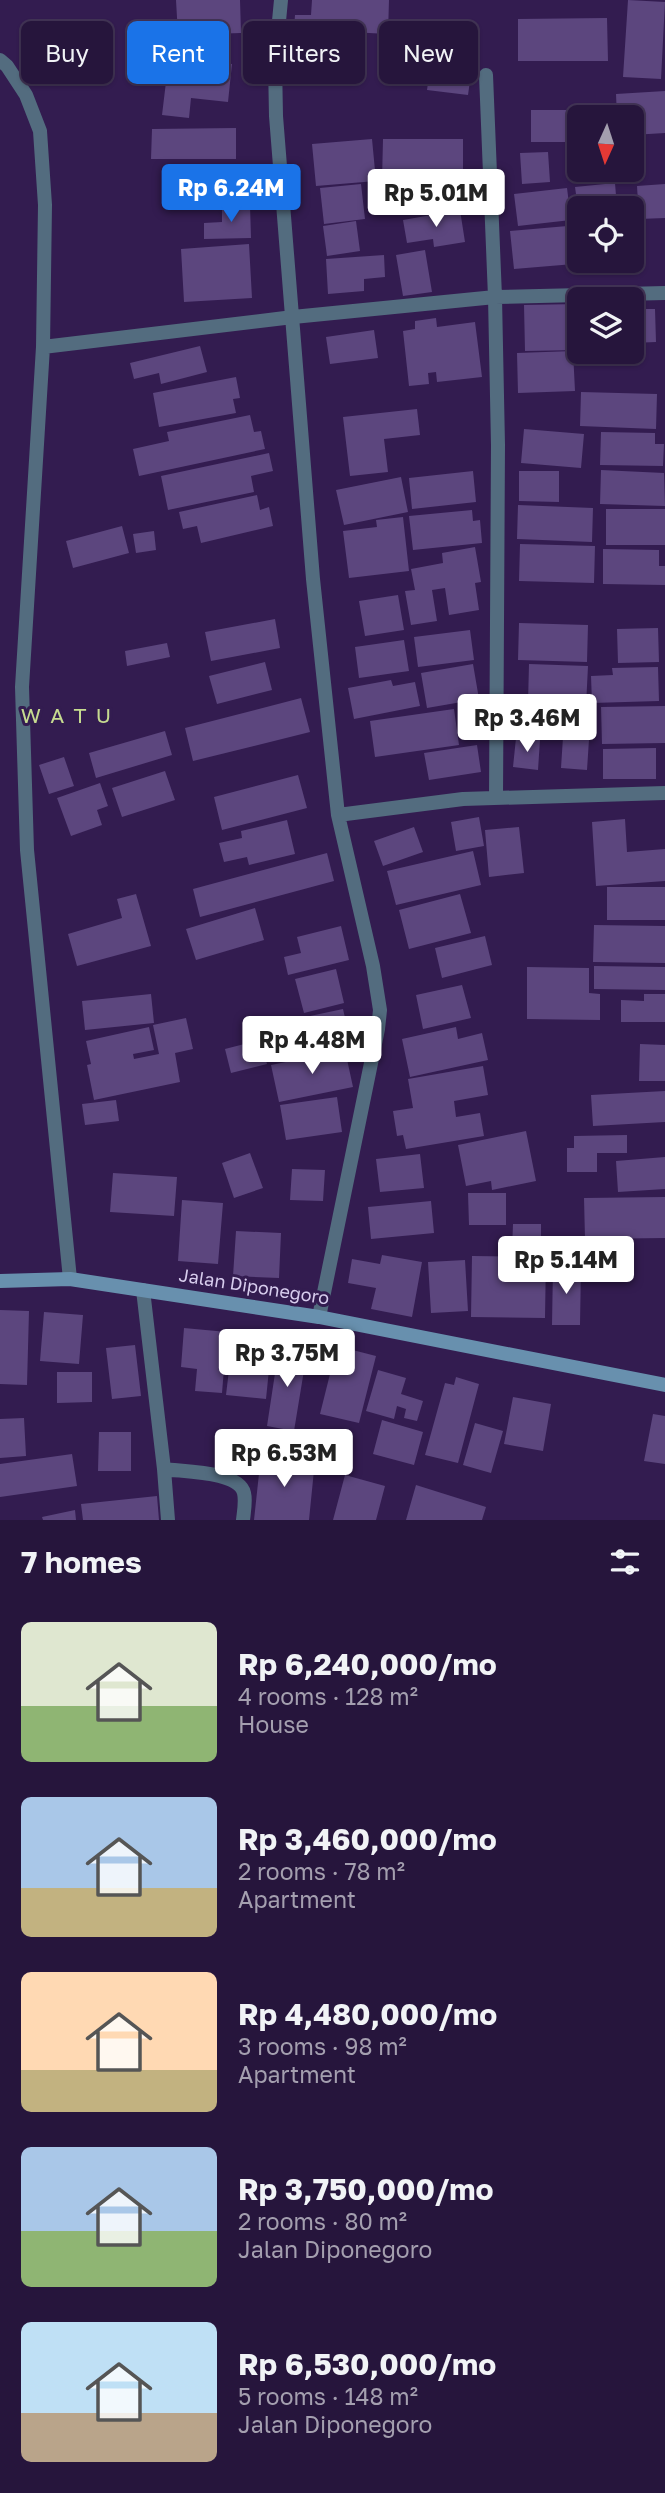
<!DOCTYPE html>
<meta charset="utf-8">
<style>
body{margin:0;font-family:"Golos Text",sans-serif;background:#322247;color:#f1f3f6;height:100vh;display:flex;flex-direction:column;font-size:26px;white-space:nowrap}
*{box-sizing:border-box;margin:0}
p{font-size:23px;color:#a49faf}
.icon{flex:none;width:38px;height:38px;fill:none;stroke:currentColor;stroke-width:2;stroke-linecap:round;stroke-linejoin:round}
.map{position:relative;height:1520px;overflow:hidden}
.panel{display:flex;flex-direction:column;background:#26153c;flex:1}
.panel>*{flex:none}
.top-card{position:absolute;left:21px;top:21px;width:623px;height:63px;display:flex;gap:14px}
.needle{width:46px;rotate:183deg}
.fabs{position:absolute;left:567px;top:105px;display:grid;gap:14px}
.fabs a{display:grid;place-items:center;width:77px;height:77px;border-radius:10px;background:#26153c;box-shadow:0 2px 5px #0004,0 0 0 2px #423456;font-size:35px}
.price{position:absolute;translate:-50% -60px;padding:0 16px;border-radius:7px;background:#fff;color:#222;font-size:23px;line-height:46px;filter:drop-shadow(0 2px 4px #0008)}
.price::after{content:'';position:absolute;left:50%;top:42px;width:21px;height:16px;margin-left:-10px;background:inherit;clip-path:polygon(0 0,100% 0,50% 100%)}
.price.active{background:#1a73e8;color:#fff}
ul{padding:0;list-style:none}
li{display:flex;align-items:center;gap:21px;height:175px;padding:0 21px}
li span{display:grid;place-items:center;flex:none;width:196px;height:140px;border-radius:10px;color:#555}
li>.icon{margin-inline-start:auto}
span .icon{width:84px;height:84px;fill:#fffc;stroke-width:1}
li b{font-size:30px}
h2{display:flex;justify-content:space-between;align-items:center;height:84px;padding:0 21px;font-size:30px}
.pill{padding:0 24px;border-radius:10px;background:#26153c;box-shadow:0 2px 5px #0004,0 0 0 2px #423456;font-size:24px;line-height:63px}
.pill.active{background:#1a73e8;color:#fff}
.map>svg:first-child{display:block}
.building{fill:#5c467e}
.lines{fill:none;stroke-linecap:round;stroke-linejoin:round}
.street{stroke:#536c7f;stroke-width:14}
.secondary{stroke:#6890ae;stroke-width:14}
.labels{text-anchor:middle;stroke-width:6;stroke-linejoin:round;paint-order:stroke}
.street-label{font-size:18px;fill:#d7cced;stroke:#331c50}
.quarter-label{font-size:21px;letter-spacing:2px;fill:#c6db90;stroke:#331c50}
</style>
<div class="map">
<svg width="665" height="1520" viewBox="0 0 665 1520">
<rect width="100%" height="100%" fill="#331c50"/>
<path class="building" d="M176,0h64l1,33 -63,2z
M312,0h77l-1,34 -38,-2v14l-57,-3 2,-28h16z
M628,0l37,2 -4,77 -38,-2z
M607,18l1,43h-90v-42z
M430,25l47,6 -9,64 -41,-5 4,-29 -6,-1z
M291,48l60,3 -1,29 -60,-3z
M169,57l63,7 -4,38 -37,-4 -2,20 -27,-3z
M665,91v42l-33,2v-18h-15l-1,-23z
M531,110h66v7h-18v25h-48z
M236,128v31h-85l1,-30z
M372,139l4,42 -60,5 -4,-42z
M383,139h80v41h-81z
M548,152l2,30 -28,2 -2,-31z
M249,167v31l-80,2 -1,-32z
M615,183l2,25h-39l-3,-21z
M361,184l4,35 -41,5 -4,-36z
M665,184v34l-26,1 -2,-33z
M567,188l4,32 -53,6 -4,-32z
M250,205l1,33 -47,1v-16l18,-1v-16z
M460,210l5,32 -31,5 -1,-8 -26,4 -4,-23z
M356,221l4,30 -33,5 -4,-30z
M579,225v36h7v2l-72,6 -4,-38z
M249,244l3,54 -68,4 -3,-53z
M425,250l7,42 -29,4 -7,-41z
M384,255l1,22 -21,2v12l-36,3 -2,-35z
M579,304v46l-54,1 -1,-46z
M632,309h23l1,33 -24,1z
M436,318l1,9 38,-5 7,55 -45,5 -1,-10 -8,1 1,11 -20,2 -6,-55 12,-2v-8z
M374,330l4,28 -48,6 -4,-27z
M200,346l7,26 -46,12 -2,-11 -25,6 -4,-16z
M573,351l2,40 -57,2 -1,-40z
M236,377l4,21 -7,1 3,14 -77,14 -6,-34z
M581,392l76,2 -1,35 -76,-3z
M417,409l3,26 -36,4 4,33 -38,4 -7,-59z
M250,415l4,17 7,-1 4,18 -126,27 -6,-27 36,-8 -2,-9z
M524,429l60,5 -3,34 -60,-5z
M601,432l54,1v11h9l-1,22 -63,-1z
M269,453l4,18 -22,5 3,16 -86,18 -7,-34z
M601,470l63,3 1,33 -65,-2z
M473,471l3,31 -64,7 -3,-31z
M519,471h40v31l-40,-1z
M401,477l7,35 -64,13 -8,-35z
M257,495l3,15 9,-3 4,19 -72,17 -4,-17 -14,3 -4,-17z
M518,505l75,3 -1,34 -75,-3z
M606,509h59v36h-59z
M472,510l1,11 7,-1 2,23 -69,7 -4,-34z
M403,517l6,54 -60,7 -6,-47 34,-4 -1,-7z
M122,526l7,27 -56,15 -7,-27z
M154,531l2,19 -20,3 -3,-19z
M520,544l75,2 -1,37 -75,-2z
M475,547l6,35 -6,1 4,27 -30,5 -4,-27 -13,2 5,31 -26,4 -6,-34 10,-1 -4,-21 32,-6 -1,-10z
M603,549l56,1v16h6v19l-62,-1z
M398,595l6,35 -39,6 -6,-35z
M275,619l5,29 -69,13 -6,-29z
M519,623l69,2 -1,37 -69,-2z
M658,628l1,34 -41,1 -1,-34z
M470,630l4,30 -56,7 -4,-30z
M404,640l5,31 -50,7 -4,-31z
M167,643l3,14 -43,9 -2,-15z
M265,662l7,28 -55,14 -8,-28z
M473,664l6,35 -52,9 -6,-35z
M529,664l59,2 -2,40 -58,-3z
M658,667l1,34 -67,2 -1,-27 22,-1 -1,-7z
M391,680l2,6 22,-4 5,24 -66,13 -6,-31z
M301,698l9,34 -117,29 -8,-33z
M517,705l74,4 -4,61 -26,-2 2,-31 -48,-3z
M665,706v37l-63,1 -1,-37z
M454,709l5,36 -84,12 -5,-36z
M165,731l7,24 -76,23 -7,-25z
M516,738l24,2 -2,30 -25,-3z
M477,745l4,27 -52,8 -5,-27z
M656,748v31h-53v-30z
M64,757l10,29 -25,8 -10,-29z
M165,771l10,29 -53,17 -10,-29z
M298,775l9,33 -85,22 -8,-33z
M100,783l8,23 -11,4 5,15 -31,11 -14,-38z
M479,817l5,29 -28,5 -5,-29z
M625,819l2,33 38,-3v32l-69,5 -4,-64z
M287,820l8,34 -46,11 -2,-8 -23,5 -5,-19 23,-5 -1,-7z
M414,827l9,25 -40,14 -9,-25z
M519,827l5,46 -35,4 -4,-47z
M473,851l8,34 -85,20 -9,-34z
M327,853l7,28 -134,36 -7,-28z
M607,887h58v33h-58z
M136,894l15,52 -74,20 -9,-32 54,-16 -5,-19z
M460,894l11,39 -62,16 -10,-39z
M255,908l9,32 -68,20 -10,-31z
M594,925l71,1v37l-72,-1z
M341,926l8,34 -61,15 -4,-18 17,-4 -4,-16z
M485,936l7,29 -50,13 -7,-30z
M594,966l71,1v23l-71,-1z
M527,967l62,1v25l11,1v26l-73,-1z
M336,969l8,34 -40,10 -9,-34z
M462,985l9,33 -48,11 -7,-34z
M151,994l3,29 -69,7 -3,-29z
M644,994h21v28h-44v-22l23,1z
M343,1009l8,35 -80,18 -8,-36z
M186,1018l7,31 -18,4 5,29 -86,18 -7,-35 4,-1 -5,-23 63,-14 5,23 -21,4 1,5 25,-5 -6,-29z
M456,1027l2,12 24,-6 6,27 -78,17 -8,-38z
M260,1040l7,24 -36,9 -6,-24z
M640,1044l25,1v36h-26z
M345,1050l8,37 -74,15 -8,-37z
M483,1066l5,29 -34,6 2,16 24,-4 4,23 -78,13 -3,-14 -6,1 -4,-25 20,-3 -5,-29z
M665,1091v31l-72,4 -2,-31z
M337,1097l5,35 -56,8 -6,-35z
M116,1100l3,21 -34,4 -3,-21z
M526,1131l10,50 -44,9 -1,-9 -25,5 -8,-41z
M627,1135v18h-30v19h-30v-24h7v-12z
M250,1153l13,35 -29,10 -12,-35z
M420,1154l4,34 -44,4 -4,-33z
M665,1157v32l-47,3 -2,-31z
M292,1169l33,1 -2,31 -33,-1z
M113,1173l64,4 -3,39 -64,-4z
M468,1193h38v32h-37z
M665,1197v41l-80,1 -1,-41z
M182,1200l41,3 -5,61 -40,-3z
M431,1201l3,32 -63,6 -3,-32z
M513,1224h28v27h-29z
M236,1231l45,2 -2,45 -46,-2z
M382,1255l40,7 -10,55 -41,-8 5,-21 -28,-5 4,-24 28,5z
M472,1256l74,1 -1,61 -74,-1z
M465,1260l3,51 -37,2 -3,-51z
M553,1267h28l-1,58h-28z
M0,1310l29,1 -2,74 -27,-1z
M44,1312l39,3 -4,49 -39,-3z
M184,1328l43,4 -5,61 -27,-2 2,-22 -16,-2z
M233,1336l39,4 -6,59 -40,-4z
M135,1345l6,51 -29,3 -6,-51z
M337,1346l39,10 -17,67 -39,-9z
M279,1347l28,5 -13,79 -27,-5z
M378,1370l28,8 -5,16 22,7 -6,20 -13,-3 2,-9 -9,-3 -3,13 -28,-8z
M57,1372h35v30l-35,1z
M456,1377l23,7 -21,79 -33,-8 20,-72 9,2z
M513,1397l38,7 -8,47 -39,-7z
M653,1414l12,2v48l-21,-3z
M24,1418l2,38 -26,2v-39z
M382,1420l41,12 -9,33 -41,-11z
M475,1423l28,8 -12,42 -28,-8z
M99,1432h32v39h-33z
M72,1454l5,32 -77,11v-33z
M261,1455l54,5 -6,60h-55z
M345,1475l40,11 -9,34h-43z
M416,1485l70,22 -4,13h-76z
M157,1496l2,24h-76l-2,-16z
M75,1510l1,10h-33l-1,-3z"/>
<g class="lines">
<path class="street" d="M281,0l-6,63 1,53 37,463 25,236
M0,60l7,6 19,29 14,36 5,74 -2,142 250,-30 202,-20 170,-4
M486,75l9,222 3,148 -2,353
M43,347l-21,340 5,163 43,429
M143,1290l21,179c19,3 75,2 80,24 2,8 0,18 -1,27
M319,1317l59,-288 2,-19 -7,-44 -35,-151 125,-16 202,-6
M164,1469l4,51"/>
<path class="secondary" d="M0,1281l70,-2 249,38 346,68"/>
</g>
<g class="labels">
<g class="street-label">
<text transform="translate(254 1287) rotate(9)" y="6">Jalan Diponegoro</text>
</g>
<g class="quarter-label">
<text x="67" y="723">W A T U</text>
</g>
</g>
</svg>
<div class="fabs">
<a><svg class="needle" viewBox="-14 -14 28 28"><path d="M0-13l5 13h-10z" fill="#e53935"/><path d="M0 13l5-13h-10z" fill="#a49faf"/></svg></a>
<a><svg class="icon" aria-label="locate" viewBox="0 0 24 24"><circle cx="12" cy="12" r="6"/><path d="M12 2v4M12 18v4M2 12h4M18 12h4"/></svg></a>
<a><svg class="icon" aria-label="layers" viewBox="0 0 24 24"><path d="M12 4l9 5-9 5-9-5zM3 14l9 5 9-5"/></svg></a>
</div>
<b class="price active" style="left:231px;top:224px">Rp 6.24M</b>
<b class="price" style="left:436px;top:229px">Rp 5.01M</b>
<b class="price" style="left:527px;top:754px">Rp 3.46M</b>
<b class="price" style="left:312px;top:1076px">Rp 4.48M</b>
<b class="price" style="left:566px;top:1296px">Rp 5.14M</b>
<b class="price" style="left:287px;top:1389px">Rp 3.75M</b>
<b class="price" style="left:284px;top:1489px">Rp 6.53M</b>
<div class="top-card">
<a class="pill">Buy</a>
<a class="pill active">Rent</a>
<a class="pill">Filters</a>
<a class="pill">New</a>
</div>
</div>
<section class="panel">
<h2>7 homes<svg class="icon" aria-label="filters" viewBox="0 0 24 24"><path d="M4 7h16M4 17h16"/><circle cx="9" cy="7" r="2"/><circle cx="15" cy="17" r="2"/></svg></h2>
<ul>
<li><span style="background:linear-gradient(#dfe7d0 60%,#8fb573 0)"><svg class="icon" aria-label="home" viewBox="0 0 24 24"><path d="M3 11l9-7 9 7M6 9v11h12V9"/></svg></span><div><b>Rp 6,240,000/mo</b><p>4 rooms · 128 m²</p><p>House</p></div></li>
<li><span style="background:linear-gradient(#a9c7e8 65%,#c2b280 0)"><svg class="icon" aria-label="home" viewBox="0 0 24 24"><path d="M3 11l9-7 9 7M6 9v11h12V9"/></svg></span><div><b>Rp 3,460,000/mo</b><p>2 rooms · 78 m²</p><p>Apartment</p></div></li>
<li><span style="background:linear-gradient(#ffd9b3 70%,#c2b280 0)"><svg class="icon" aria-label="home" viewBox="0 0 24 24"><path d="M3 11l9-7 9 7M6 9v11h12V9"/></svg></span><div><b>Rp 4,480,000/mo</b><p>3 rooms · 98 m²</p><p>Apartment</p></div></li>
<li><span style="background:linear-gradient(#a9c7e8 60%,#8fb573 0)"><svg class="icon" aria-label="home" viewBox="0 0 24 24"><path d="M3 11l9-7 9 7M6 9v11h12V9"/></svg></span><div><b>Rp 3,750,000/mo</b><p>2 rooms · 80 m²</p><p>Jalan Diponegoro</p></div></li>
<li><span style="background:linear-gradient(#bfe0f5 65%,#b9a48a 0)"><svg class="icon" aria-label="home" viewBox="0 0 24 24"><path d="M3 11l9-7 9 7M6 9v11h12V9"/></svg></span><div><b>Rp 6,530,000/mo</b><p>5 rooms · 148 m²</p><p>Jalan Diponegoro</p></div></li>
</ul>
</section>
